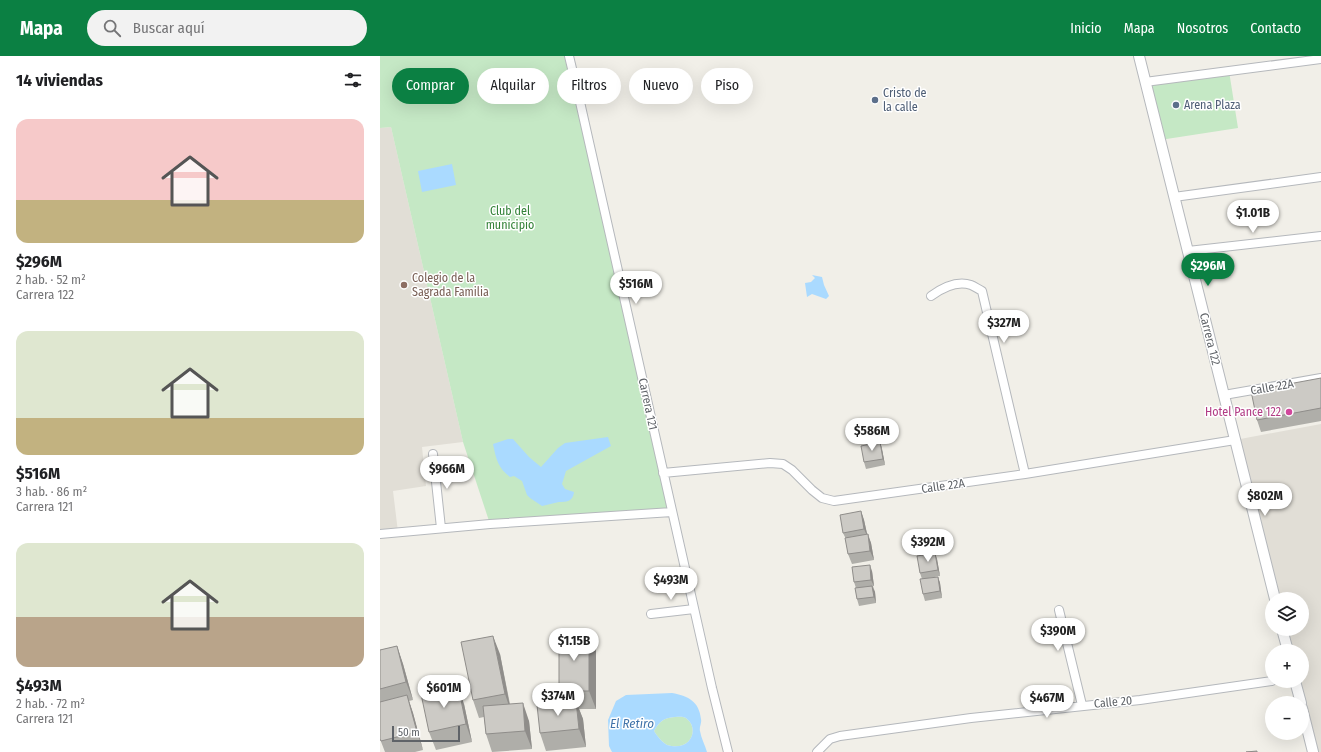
<!DOCTYPE html>
<html lang="es">
<meta charset="utf-8">
<style>
body{margin:0;font-family:"Fira Sans Condensed",sans-serif;background:#f2f2f2;color:#202124;height:100vh;display:flex;flex-direction:column;font-size:15px;white-space:nowrap}
*{box-sizing:border-box;margin:0}
p{font-size:13px;color:#757577}
.icon{flex:none;width:22px;height:22px;fill:none;stroke:currentColor;stroke-width:2;stroke-linecap:round;stroke-linejoin:round}
.map{position:relative;flex:1;overflow:hidden}
.panel{display:flex;flex-direction:column;background:#fff;width:380px}
.panel>*{flex:none}
.banner{position:absolute;left:12px;top:12px;width:380px;height:36px;display:flex;gap:8px}
.buttons{position:absolute;left:885px;top:536px;display:grid;gap:8px}
.buttons a{display:grid;place-items:center;width:44px;height:44px;border-radius:50%;background:#fff;box-shadow:0 4px 16px #0002;font-size:20px}
.scale{position:absolute;left:12px;bottom:10px;width:68px;box-sizing:border-box;padding-left:4px;border:2px solid #5f6368;border-top:0;font-size:11px;line-height:14px;white-space:nowrap;color:#5f6368;-webkit-text-stroke:3px #fff;paint-order:stroke}
.price{position:absolute;translate:-50% -34px;padding:0 9px;border-radius:14px;background:#fff;color:#222;font-size:13px;line-height:26px;filter:drop-shadow(0 1px 2px #0008)}
.price::after{content:'';position:absolute;left:50%;top:24px;width:12px;height:9px;margin-left:-6px;background:inherit;clip-path:polygon(0 0,100% 0,50% 100%)}
.price.current{background:#0b8043;color:#fff}
ul{padding:0;list-style:none}
li{display:grid;align-content:center;gap:8px;height:212px;padding:0 16px}
li span{display:grid;place-items:center;height:124px;border-radius:12px;color:#555}
li>.icon{margin-inline-start:auto}
span .icon{width:72px;height:72px;fill:#fffc;stroke-width:1}
li b{font-size:17px}
h2{display:flex;justify-content:space-between;align-items:center;height:48px;padding:0 16px;font-size:17px}
.chip{padding:0 14px;border-radius:18px;background:#fff;box-shadow:0 4px 16px #0002;font-size:14px;line-height:36px}
.chip.current{background:#0b8043;color:#fff}
header{display:flex;align-items:center;gap:24px;box-sizing:border-box;height:56px;padding:0 20px;background:#0b8043;color:#fff}
header strong{font-size:19px}
nav{display:flex;gap:22px;margin-inline-start:auto;font-size:14px}
.search{width:280px;height:36px;background:#f2f2f2;display:flex;align-items:center;gap:10px;box-sizing:border-box;padding:0 14px;border-radius:22px;color:#757577;font-size:15px}
main{display:flex;flex:1;min-height:0}
.map>svg:first-child{display:block}
.education{fill:#e1ded6}
.green{fill:#c5e8c5}
.water{fill:#aadaff;fill-rule:evenodd}
.lines{fill:none;stroke-linecap:round;stroke-linejoin:round}
.minor-casing{stroke:#b5b8bc;stroke-width:10}
.tertiary-casing{stroke:#b5b8bc;stroke-width:12}
.minor{stroke:#fff;stroke-width:8}
.tertiary{stroke:#fff;stroke-width:10}
.wall{fill:#afaea9}
.shaded-wall{fill:#8f8d8a}
.building{fill:#cccac5;stroke:#8f8d8a}
.service-dot{fill:#5c6f8a;stroke:#fff;stroke-width:1.5}
.education-dot{fill:#8d6e63;stroke:#fff;stroke-width:1.5}
.hotel-dot{fill:#d1479c;stroke:#fff;stroke-width:1.5}
.labels{text-anchor:middle;stroke-width:3;stroke-linejoin:round;paint-order:stroke}
.service-label{font-size:12px;fill:#4e5e75;stroke:#fff;text-anchor:start}
.park-label{font-size:12px;fill:#348238;stroke:#fff}
.education-label{font-size:12px;fill:#785e54;stroke:#fff;text-anchor:start}
.street-label{font-size:12px;fill:#5f6368;stroke:#fff}
.hotel-label{font-size:12px;fill:#b23c85;stroke:#fff;text-anchor:end}
.water-label{font-size:13px;font-style:italic;fill:#4174aa;stroke:#fff}
</style>
<header>
<strong>Mapa</strong>
<div class="search"><svg class="icon" aria-label="search" viewBox="0 0 24 24"><circle cx="10" cy="10" r="6"/><path d="M15 15l6 6"/></svg>Buscar aquí</div>
<nav><a>Inicio</a><a>Mapa</a><a>Nosotros</a><a>Contacto</a></nav>
</header>
<main>
<section class="panel">
<h2>14 viviendas<svg class="icon" aria-label="filters" viewBox="0 0 24 24"><path d="M4 7h16M4 17h16"/><circle cx="9" cy="7" r="2"/><circle cx="15" cy="17" r="2"/></svg></h2>
<ul>
<li><span style="background:linear-gradient(#f6c9c9 65%,#c2b280 0)"><svg class="icon" aria-label="home" viewBox="0 0 24 24"><path d="M3 11l9-7 9 7M6 9v11h12V9"/></svg></span><div><b>$296M</b><p>2 hab. · 52 m²</p><p>Carrera 122</p></div></li>
<li><span style="background:linear-gradient(#dfe7d0 70%,#c2b280 0)"><svg class="icon" aria-label="home" viewBox="0 0 24 24"><path d="M3 11l9-7 9 7M6 9v11h12V9"/></svg></span><div><b>$516M</b><p>3 hab. · 86 m²</p><p>Carrera 121</p></div></li>
<li><span style="background:linear-gradient(#dfe7d0 60%,#b9a48a 0)"><svg class="icon" aria-label="home" viewBox="0 0 24 24"><path d="M3 11l9-7 9 7M6 9v11h12V9"/></svg></span><div><b>$493M</b><p>2 hab. · 72 m²</p><p>Carrera 121</p></div></li>
</ul>
</section>
<div class="map">
<svg width="941" height="696" viewBox="0 0 941 696">
<rect width="100%" height="100%" fill="#f1efe8"/>
<path class="education" d="M11,71l72,315 -41,5 4,39 -33,5 5,41 -18,2v-406z
M941,368v328h-8l-18,-71h7v-30h-14l-6,-22h20v-30h-27l-40,-159z"/>
<path class="green" d="M0,0h189l103,456 -182,12 -27,-82 -72,-315 -11,1z
M849,15l9,57 -78,12 -15,-58z
M295,661c4,0 9,-1 12,2 12,9 5,33 -20,26 -6,-4 -9,-8 -13,-14 6,-10 9,-13 21,-14z"/>
<path class="water" d="M72,108l4,21 -34,7 -4,-21z
M432,219l10,2 2,8 5,11 -3,3 -14,-5 -5,3 -2,-14 6,-1 4,-4z
M228,381l3,9 -45,25 -4,13 3,5 9,3c-1,10 -8,10 -15,10 -6,1 -11,3 -17,4l-12,-8 -3,-3 -5,-14 -8,-5 -4,1c-12,-9 -14,-18 -17,-33l15,-5h5l16,18 12,10 17,-19 7,-5z
M292,637c16,3 27,8 29,26 1,4 -2,8 -1,12 1,7 5,14 7,21h-95l-3,-6 -1,-26 8,-19 10,-6zM295,661c4,0 9,-1 12,2 12,9 5,33 -20,26 -6,-4 -9,-8 -13,-14 6,-10 9,-13 21,-14z"/>
<g class="lines">
<defs>
<path id="minor" d="M189,0l11,46 132,586 16,64
M765,26l176,-23
M794,141l147,-20
M808,195l133,-15
M551,240c11,-8 25,-16 40,-11 3,1 7,4 11,6l43,183
M844,339l97,-17
M53,398l8,74
M283,417l107,-10 13,1 9,6 20,20 10,8 12,3 191,-27 210,-34
M0,478l110,-10 182,-12
M679,554l23,95
M271,558l43,-5
M437,696l13,-13 10,-3 131,-18 169,-18 132,-19"/>
<path id="tertiary" d="M759,0l136,543
M902,573l6,22
M915,625l6,22
M922,652l11,44"/>
</defs>
<use href="#minor" class="minor-casing"/>
<use href="#tertiary" class="tertiary-casing"/>
<use href="#minor" class="minor"/>
<use href="#tertiary" class="tertiary"/>
</g>
<path class="wall" d="M941,322v43l-60,11 -4,-12z
M500,386l2,7 3,16 -19,4 -2,-7z
M481,455l3,9 3,14 4,9 3,17 -22,4 -4,-10 -2,-15 -3,-6z
M557,503l3,17 -11,2 9,-1 2,6 2,15 -17,3 -2,-7 -1,-15 -2,-6z
M492,515l2,15h-1l2,6 1,11 -17,3 -2,-7 -1,-11 -2,-6z
M17,590l6,18 10,36 -4,1 4,12 10,37 -8,2h-30l-5,-13v-89z
M216,595v58h-17l4,10 3,28 -40,4 -6,-18 23,-31 -4,-11z
M120,598l10,50 19,17 3,28 -40,3 -6,-18 -2,-17 -5,1 -6,-18z
M84,648l8,38 -36,8 -7,-18z"/>
<path class="shaded-wall" d="M500,386l2,7 3,16 -2,-6z
M481,455l3,9 4,18 -4,-9z
M488,478l3,9 3,17 -4,-9z
M555,497l2,6 3,17 -2,-6z
M490,509l2,6 2,15 -3,-6z
M558,521l2,6 2,15 -2,-7z
M492,530l3,6 1,11 -2,-6z
M209,577l7,18v58l-7,-18z
M113,580l7,18 11,58 -6,-18z
M17,590l6,18 10,36 -7,-18z
M78,630l6,18 8,38 -6,-18z
M27,639l6,18 10,37 -6,-18z
M196,645l7,18 3,28 -7,-18z
M143,647l6,18 3,28 -7,-18z"/>
<path class="building" d="M941,322v30l-64,12 -6,-29z
M500,386l3,17 -19,3 -3,-16z
M481,455l3,18 -21,4 -3,-18z
M488,478l2,17 -22,3 -3,-16z
M555,497l3,17 -18,3 -3,-17z
M490,509l1,15 -17,2 -2,-15z
M558,521l2,14 -17,3 -3,-15z
M492,530l2,11 -17,2 -2,-11z
M179,577h30v58h-30z
M113,580l12,58 -32,6 -12,-58z
M17,590l9,36 -26,7v-39z
M78,630l8,38 -37,8 -8,-38z
M27,639l10,37 -36,9 -1,-2v-37z
M196,645l3,28 -39,4 -3,-28z
M143,647l2,28 -39,3 -3,-28z
M877,695v1h-11z"/>
<g class="service-dot">
<circle cx="495" cy="44" r="4"/>
<circle cx="796" cy="49" r="4"/>
</g>
<circle class="education-dot" cx="24" cy="229" r="4"/>
<circle class="hotel-dot" cx="909" cy="356" r="4"/>
<g class="labels">
<g class="service-label">
<text x="503" y="41">Cristo de<tspan x="503" dy="14">la calle</tspan></text>
<text x="804" y="53">Arena Plaza</text>
</g>
<g class="park-label">
<text x="130" y="159">Club del<tspan x="130" dy="14">municipio</tspan></text>
</g>
<g class="education-label">
<text x="32" y="226">Colegio de la<tspan x="32" dy="14">Sagrada Familia</tspan></text>
</g>
<g class="street-label">
<text transform="translate(830 283) rotate(76)" y="4">Carrera 122</text>
<text transform="translate(892 331) rotate(-10)" y="4">Calle 22A</text>
<text transform="translate(268 348) rotate(78)" y="4">Carrera 121</text>
<text transform="translate(563 430) rotate(-8)" y="4">Calle 22A</text>
<text transform="translate(733 646) rotate(-5)" y="4">Calle 20</text>
</g>
<g class="hotel-label">
<text x="901" y="360">Hotel Pance 122</text>
</g>
<g class="water-label">
<text x="252" y="672">El Retiro</text>
</g>
</g>
</svg>
<div class="buttons">
<a><svg class="icon" aria-label="layers" viewBox="0 0 24 24"><path d="M12 4l9 5-9 5-9-5zM3 14l9 5 9-5"/></svg></a>
<a>+</a>
<a>−</a>
</div>
<div class="scale">50 m</div>
<b class="price" style="left:873px;top:178px">$1.01B</b>
<b class="price current" style="left:828px;top:231px">$296M</b>
<b class="price" style="left:256px;top:249px">$516M</b>
<b class="price" style="left:624px;top:288px">$327M</b>
<b class="price" style="left:492px;top:396px">$586M</b>
<b class="price" style="left:67px;top:434px">$966M</b>
<b class="price" style="left:885px;top:461px">$802M</b>
<b class="price" style="left:548px;top:507px">$392M</b>
<b class="price" style="left:291px;top:545px">$493M</b>
<b class="price" style="left:678px;top:596px">$390M</b>
<b class="price" style="left:194px;top:606px">$1.15B</b>
<b class="price" style="left:64px;top:653px">$601M</b>
<b class="price" style="left:178px;top:661px">$374M</b>
<b class="price" style="left:667px;top:663px">$467M</b>
<div class="banner">
<a class="chip current">Comprar</a>
<a class="chip">Alquilar</a>
<a class="chip">Filtros</a>
<a class="chip">Nuevo</a>
<a class="chip">Piso</a>
</div>
</div>
</main>
